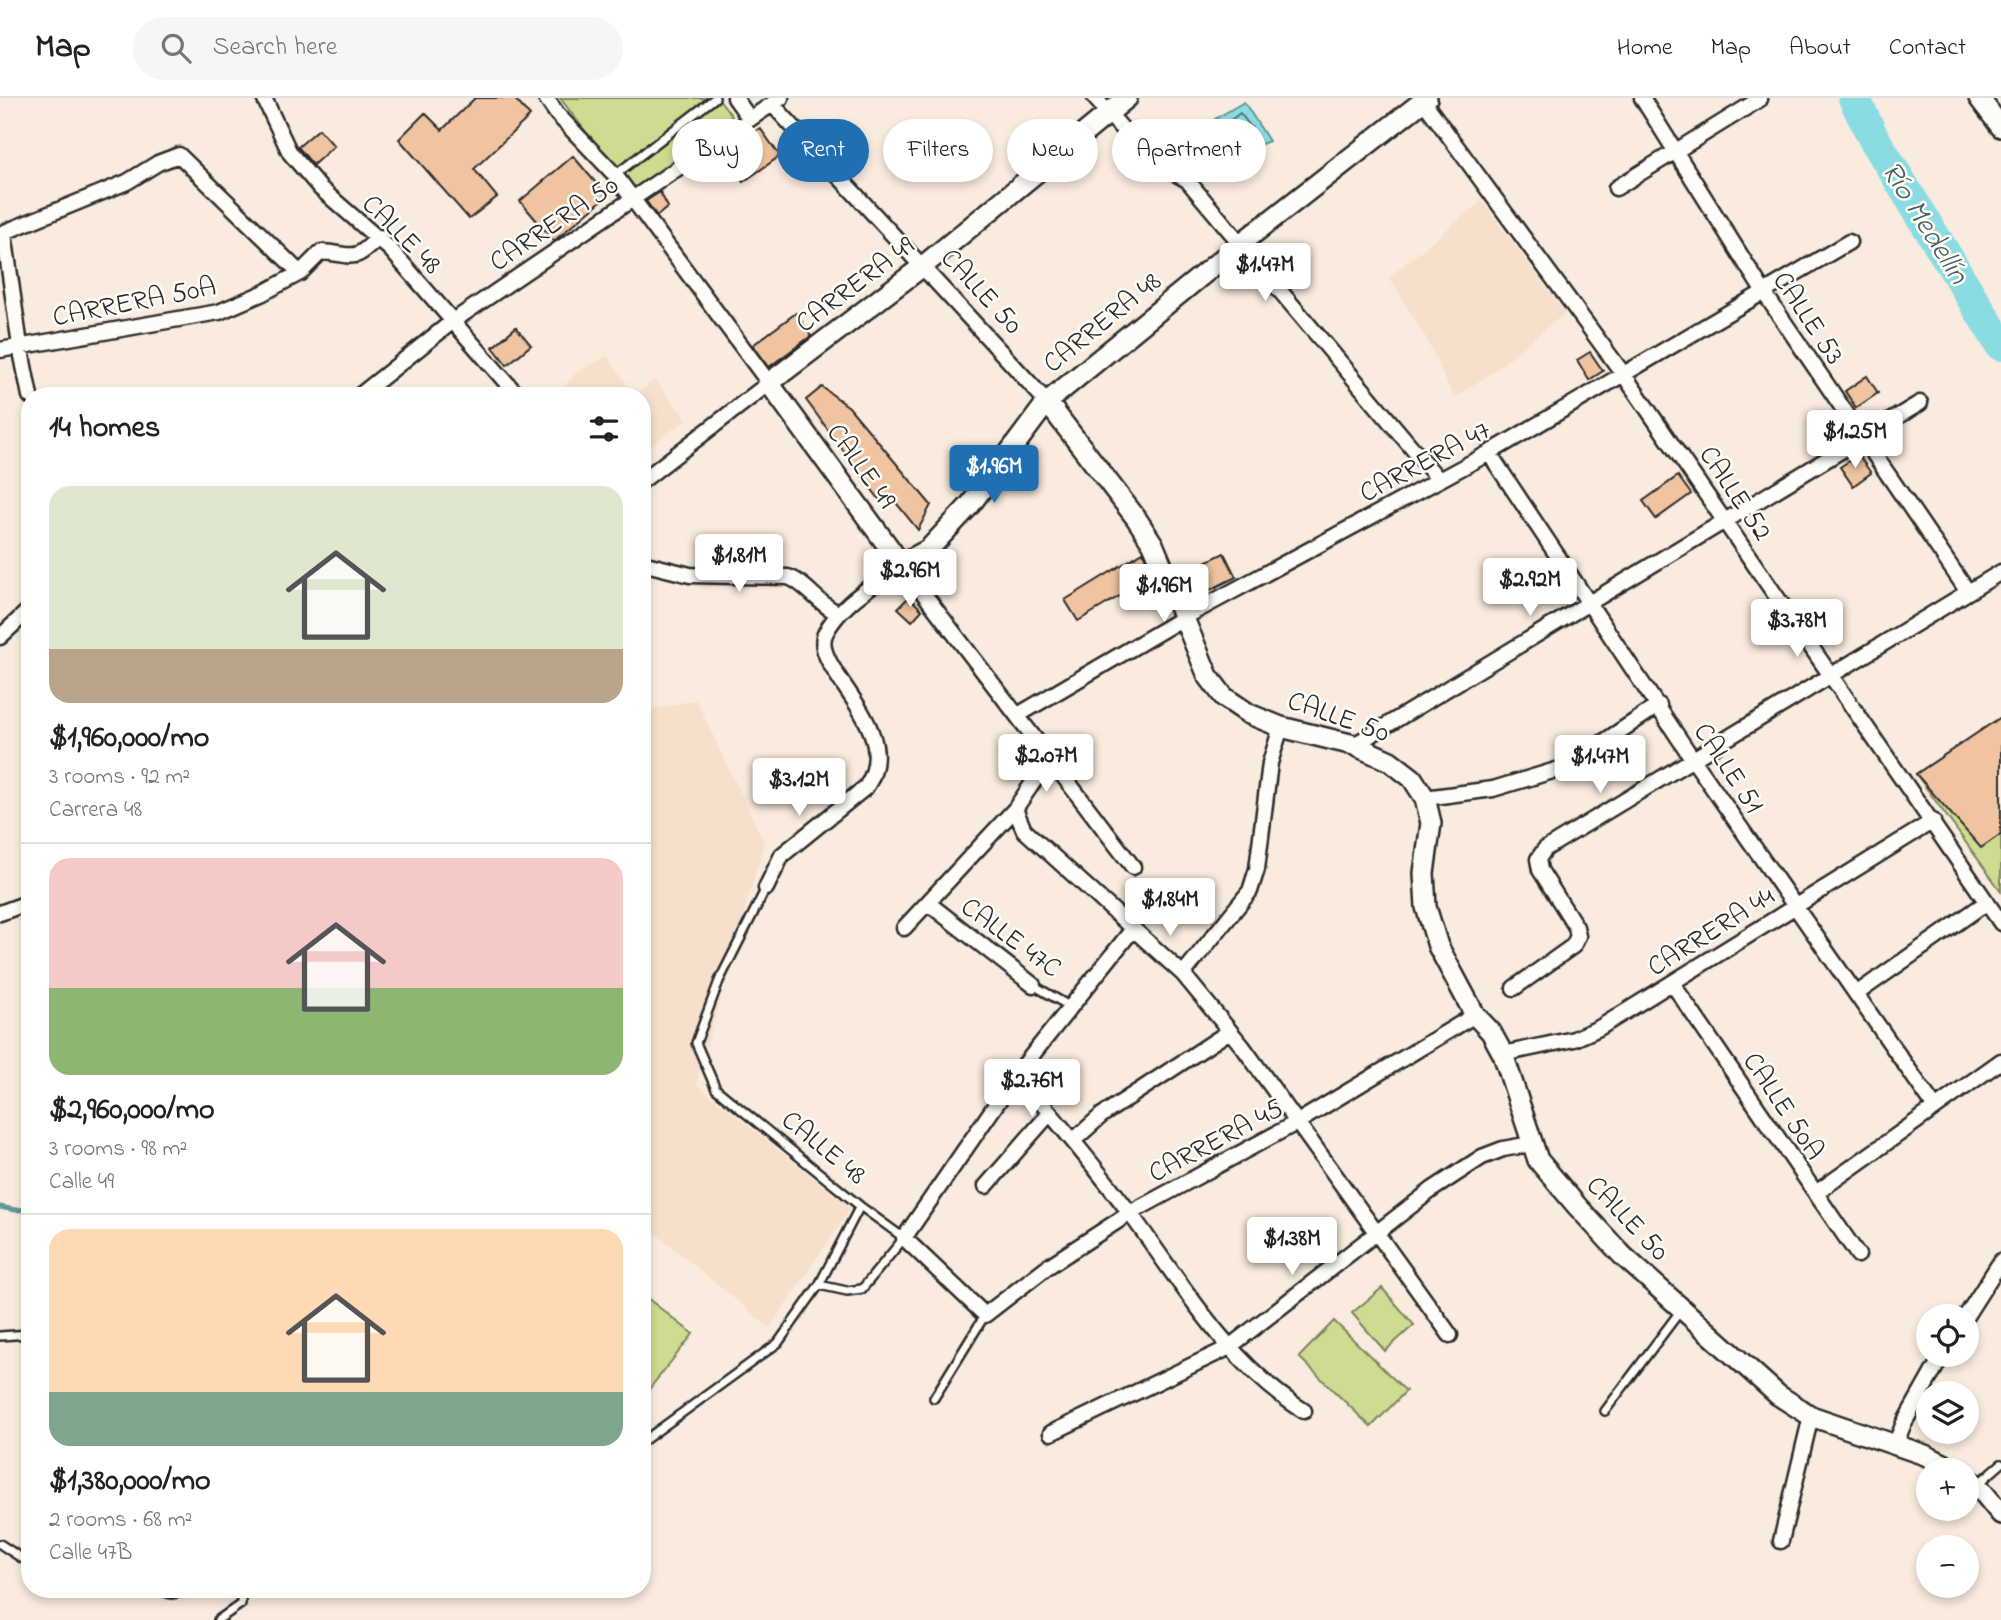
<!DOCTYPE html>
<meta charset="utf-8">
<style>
body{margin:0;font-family:"Indie Flower",sans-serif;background:#f6f6f6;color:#222;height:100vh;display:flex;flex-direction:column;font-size:26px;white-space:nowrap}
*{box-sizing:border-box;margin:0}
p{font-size:23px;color:#767676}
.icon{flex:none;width:38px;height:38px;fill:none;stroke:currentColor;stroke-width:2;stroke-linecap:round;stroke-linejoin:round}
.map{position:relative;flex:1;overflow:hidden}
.drawer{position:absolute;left:21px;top:289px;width:630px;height:1211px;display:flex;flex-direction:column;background:#fff;border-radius:28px;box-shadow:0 4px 10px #0003}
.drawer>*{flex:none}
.banner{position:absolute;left:672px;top:21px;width:665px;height:63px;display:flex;gap:14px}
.controls{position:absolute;left:1916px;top:1206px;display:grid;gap:14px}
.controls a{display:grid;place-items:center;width:63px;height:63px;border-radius:50%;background:#fff;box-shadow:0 4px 10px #0003;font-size:35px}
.price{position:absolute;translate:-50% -60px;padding:0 16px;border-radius:7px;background:#fff;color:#222;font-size:23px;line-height:46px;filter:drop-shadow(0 2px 4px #0008)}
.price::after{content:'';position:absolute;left:50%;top:42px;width:21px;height:16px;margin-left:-10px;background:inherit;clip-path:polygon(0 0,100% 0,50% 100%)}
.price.active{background:#1f6fb2;color:#fff}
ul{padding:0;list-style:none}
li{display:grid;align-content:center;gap:14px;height:371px;padding:0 28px}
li+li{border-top:2px solid #e0e0e0}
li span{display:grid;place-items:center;height:217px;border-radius:21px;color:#555}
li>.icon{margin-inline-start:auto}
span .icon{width:126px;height:126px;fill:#fffc;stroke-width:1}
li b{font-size:30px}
h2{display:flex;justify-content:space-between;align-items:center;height:84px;padding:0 28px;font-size:30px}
.pill{padding:0 24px;border-radius:32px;background:#fff;box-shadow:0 4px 10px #0003;font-size:24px;line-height:63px}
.pill.active{background:#1f6fb2;color:#fff}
header{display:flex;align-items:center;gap:42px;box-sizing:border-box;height:98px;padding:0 35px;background:#fff;border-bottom:2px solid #e0e0e0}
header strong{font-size:33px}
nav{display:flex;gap:38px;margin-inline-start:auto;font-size:24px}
.search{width:490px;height:63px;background:#f6f6f6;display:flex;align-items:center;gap:18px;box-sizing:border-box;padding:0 24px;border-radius:38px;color:#767676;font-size:26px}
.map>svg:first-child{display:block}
.built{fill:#f6dfcb}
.green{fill:#cddc90;stroke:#7c845e;stroke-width:2}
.water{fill:#8adce3;stroke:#649599;stroke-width:2}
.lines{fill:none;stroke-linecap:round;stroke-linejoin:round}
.shore{stroke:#517275;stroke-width:2}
.stream{stroke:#649599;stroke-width:5}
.river{stroke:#8adce3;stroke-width:32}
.building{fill:#f0c4a0;stroke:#2b2b2b;stroke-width:2}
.lane-casing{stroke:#2b2b2b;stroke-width:12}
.street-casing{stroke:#2b2b2b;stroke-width:19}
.secondary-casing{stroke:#2b2b2b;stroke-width:24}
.lane{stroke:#fdfcf7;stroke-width:7}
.street{stroke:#fdfcf7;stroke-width:14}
.secondary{stroke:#fdfcf7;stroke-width:19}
.labels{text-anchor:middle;stroke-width:5;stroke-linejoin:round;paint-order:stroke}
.street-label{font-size:28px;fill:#2b2b2b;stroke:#fdfcf7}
.water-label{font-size:30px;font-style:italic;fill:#486062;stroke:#fdfcf7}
</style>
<header>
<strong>Map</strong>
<div class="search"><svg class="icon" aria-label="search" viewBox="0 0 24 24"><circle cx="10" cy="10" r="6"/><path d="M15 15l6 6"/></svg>Search here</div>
<nav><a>Home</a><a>Map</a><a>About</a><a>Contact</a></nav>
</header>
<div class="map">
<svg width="2001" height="1522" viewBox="0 0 2001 1522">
<rect width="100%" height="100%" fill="#f9ebdd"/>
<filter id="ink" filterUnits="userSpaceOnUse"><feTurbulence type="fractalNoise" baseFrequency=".0143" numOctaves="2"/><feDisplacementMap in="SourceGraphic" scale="14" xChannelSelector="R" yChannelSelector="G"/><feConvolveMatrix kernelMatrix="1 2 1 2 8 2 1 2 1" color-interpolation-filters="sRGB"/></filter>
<g filter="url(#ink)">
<path class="built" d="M1482,103l83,112 -74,60 -37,25 -29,-62 -36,-59z
M607,258l28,39h-78l19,-22z
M654,282l33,39 -45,33v-56l-6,-1z
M696,602l68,142 -68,242 155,124 -81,120 -128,-106v-510z"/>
<path class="green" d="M560,0h158l14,18 -99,77z
M2001,619v174l-85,-117z
M1382,1190l32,37 -29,26 -33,-38z
M642,1196l51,40 -51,64z
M1334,1223l72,70 -35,36 -72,-70z"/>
<path class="water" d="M1244,4l25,39 -27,11 -27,-33z"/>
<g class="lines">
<path class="shore" d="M1240,15l17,22 -11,7 -18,-20z"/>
<path class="stream" d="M0,1109l15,3 15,-1"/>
<path class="river" d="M1854,0l19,39 128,208"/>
</g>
<path class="building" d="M475,0h39l16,18 -56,53 23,28 -28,22 -70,-80 26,-26 17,17z
M760,30l20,28 -37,26 -19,-30z
M319,31l15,17 -21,19 -15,-18z
M573,58l34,40 -53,45 -34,-40z
M660,94l8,15 -11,9 -11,-15z
M796,215l15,23 -42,31 -16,-22z
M516,229l15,18 -24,20 -14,-18z
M1590,254l13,19 -14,9 -12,-20z
M1867,278l11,17 -22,15 -11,-17z
M822,289l27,20 82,98 -13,25 -25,-31h-14l-73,-99z
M1858,357l13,18 -18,13 -13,-19z
M1678,378l13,18 -35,25 -13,-18z
M1143,454l10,24 -75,45 -13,-21z
M1224,455l12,24 -46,23 -11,-25z
M909,499l13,13 -10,11 -14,-13z
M2001,619v117l-20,14 -65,-74z"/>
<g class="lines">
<defs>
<path id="lane" d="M615,77l100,-77
M1033,887l36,21
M819,1187l28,6 15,-2 42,-51 -44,-32
M0,1238l30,-2
M934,1300l51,-83
M1605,1313l76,-101
M642,1344l136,-99 41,-58 41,-79 -144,-117 -20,-46 23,-62 47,-93
M1978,1386l23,-20
M0,1446l23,15 7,1
M156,1491l15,5 28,-5
M218,1522l23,-16v-9l-5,-6"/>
<path id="street" d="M264,0l26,55 30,35 70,61 128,147
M546,0l11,16 58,61 154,208 -127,98
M735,0l15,21
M1095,0l53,60 39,22 252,300
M1642,0l121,193 205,301
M1424,4l200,273 377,548
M773,7l274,297
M1616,90l144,-89
M4,135l16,113 10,50
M0,136l127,-52 31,-19 21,-8 121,118
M0,252l219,-38 44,-19 37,-20 21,-21c34,2 31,12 58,-15
M359,298l94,-75 328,-223
M1489,355l203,305 242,348
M642,465l48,12 98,2c17,5 31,28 51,37
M0,539l30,-28
M1018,617l165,-97 306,-165 360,-211
M1354,647l566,-342
M1425,700l68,-9 73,-22 93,-62
M1015,711l9,21 159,144 60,73 207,288
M766,790l16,-33 84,-68c41,-60 -60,-120 -40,-155 15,-29 50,-48 75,-68l232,303
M928,805l105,82
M0,815l30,-11
M904,830l111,-119 34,-50
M1133,831l-116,145 -113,164 81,77 62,-48 83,-54 166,-90 179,-108
M1183,876l67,-83 7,-22 13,-106 11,-36
M1672,885l186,272
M1514,890l59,-42 5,-10 -2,-9 -36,-57 -2,-11 7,-10 456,-277
M1856,896l131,-92
M1503,956l71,-15 25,-11 334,-207
M1017,976c39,46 79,93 115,142 52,71 96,147 172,195
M1073,1043l29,-26 128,-84
M986,1088l64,-73
M1816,1095l185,-132
M1966,1218l35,-55
M1051,1335l177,-85 205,-159 49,-32 21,-8 28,-5
M1895,1347l9,-22 39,-69
M1781,1443l30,-125"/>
<path id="secondary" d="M1127,0l-204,168 -154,117 132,181 27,-14 42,-45 77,-103 192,-157 188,-147
M1979,0l22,29
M1047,304l89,116 17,26 55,132 16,21 25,17 32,13 73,18 36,16 22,17 13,20 6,25 -7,50 2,34 12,39 37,69 16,17 12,22 35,106 39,46 45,49 156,140 33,21 114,39 31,15
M1967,1380l10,7 24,29"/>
</defs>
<use href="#lane" class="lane-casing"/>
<use href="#street" class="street-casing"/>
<use href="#secondary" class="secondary-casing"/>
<use href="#lane" class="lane"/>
<use href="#street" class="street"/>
<use href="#secondary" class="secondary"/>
</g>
</g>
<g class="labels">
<g class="street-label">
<text transform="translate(553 124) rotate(-34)" y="10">CARRERA 50</text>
<text transform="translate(403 135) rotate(45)" y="10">CALLE 48</text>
<text transform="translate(854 185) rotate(-37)" y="10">CARRERA 49</text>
<text transform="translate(983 192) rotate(47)" y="10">CALLE 50</text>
<text transform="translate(134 202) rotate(-11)" y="10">CARRERA 50A</text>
<text transform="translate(1810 219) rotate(56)" y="10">CALLE 53</text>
<text transform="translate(1101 223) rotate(-39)" y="10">CARRERA 48</text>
<text transform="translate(1424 362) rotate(-28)" y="10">CARRERA 47</text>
<text transform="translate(863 367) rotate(54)" y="10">CALLE 49</text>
<text transform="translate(1737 394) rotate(56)" y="10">CALLE 52</text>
<text transform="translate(1339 617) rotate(19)" y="10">CALLE 50</text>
<text transform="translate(1730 669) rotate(56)" y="10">CALLE 51</text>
<text transform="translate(1710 832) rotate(-32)" y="10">CARRERA 44</text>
<text transform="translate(1012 838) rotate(36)" y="10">CALLE 47C</text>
<text transform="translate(1785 1007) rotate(56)" y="10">CALLE 50A</text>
<text transform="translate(1215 1041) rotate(-28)" y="10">CARRERA 45</text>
<text transform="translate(825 1048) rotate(39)" y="10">CALLE 48</text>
<text transform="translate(1629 1119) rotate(46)" y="10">CALLE 50</text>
</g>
<g class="water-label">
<text transform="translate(1926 124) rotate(58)" y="10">Río Medellín</text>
</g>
</g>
</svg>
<div class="controls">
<a><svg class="icon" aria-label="locate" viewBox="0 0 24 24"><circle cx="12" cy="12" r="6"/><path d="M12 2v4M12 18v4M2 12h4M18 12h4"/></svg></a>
<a><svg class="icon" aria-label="layers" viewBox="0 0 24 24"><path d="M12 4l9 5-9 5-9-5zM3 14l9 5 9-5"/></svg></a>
<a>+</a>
<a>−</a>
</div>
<b class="price" style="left:1265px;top:205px">$1.47M</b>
<b class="price" style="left:1855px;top:372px">$1.25M</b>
<b class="price active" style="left:994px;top:407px">$1.96M</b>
<b class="price" style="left:739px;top:496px">$1.81M</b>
<b class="price" style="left:910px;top:511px">$2.96M</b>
<b class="price" style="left:1530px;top:520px">$2.92M</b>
<b class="price" style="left:1164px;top:526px">$1.96M</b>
<b class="price" style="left:1797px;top:561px">$3.78M</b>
<b class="price" style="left:1046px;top:696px">$2.07M</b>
<b class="price" style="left:1600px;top:697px">$1.47M</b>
<b class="price" style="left:799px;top:720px">$3.12M</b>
<b class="price" style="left:1170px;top:840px">$1.84M</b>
<b class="price" style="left:1032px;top:1021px">$2.76M</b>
<b class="price" style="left:1292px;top:1179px">$1.38M</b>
<div class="banner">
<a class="pill">Buy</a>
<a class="pill active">Rent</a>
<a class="pill">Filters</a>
<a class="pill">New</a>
<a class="pill">Apartment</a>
</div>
<section class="drawer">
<h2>14 homes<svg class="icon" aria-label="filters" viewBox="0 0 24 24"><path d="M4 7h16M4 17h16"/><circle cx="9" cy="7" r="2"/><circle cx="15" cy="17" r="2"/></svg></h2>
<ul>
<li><span style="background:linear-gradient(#dfe7d0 75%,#b9a48a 0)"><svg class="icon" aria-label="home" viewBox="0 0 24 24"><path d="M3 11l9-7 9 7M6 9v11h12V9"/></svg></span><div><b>$1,960,000/mo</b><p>3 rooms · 92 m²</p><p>Carrera 48</p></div></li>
<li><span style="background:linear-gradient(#f6c9c9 60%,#8fb573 0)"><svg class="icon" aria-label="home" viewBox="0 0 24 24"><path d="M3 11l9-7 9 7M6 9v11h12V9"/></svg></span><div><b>$2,960,000/mo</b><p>3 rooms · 98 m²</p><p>Calle 49</p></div></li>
<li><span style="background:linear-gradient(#ffd9b3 75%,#7fa58c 0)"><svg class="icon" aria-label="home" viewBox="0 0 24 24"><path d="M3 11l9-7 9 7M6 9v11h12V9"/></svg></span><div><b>$1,380,000/mo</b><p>2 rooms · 68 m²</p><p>Calle 47B</p></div></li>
</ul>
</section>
</div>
